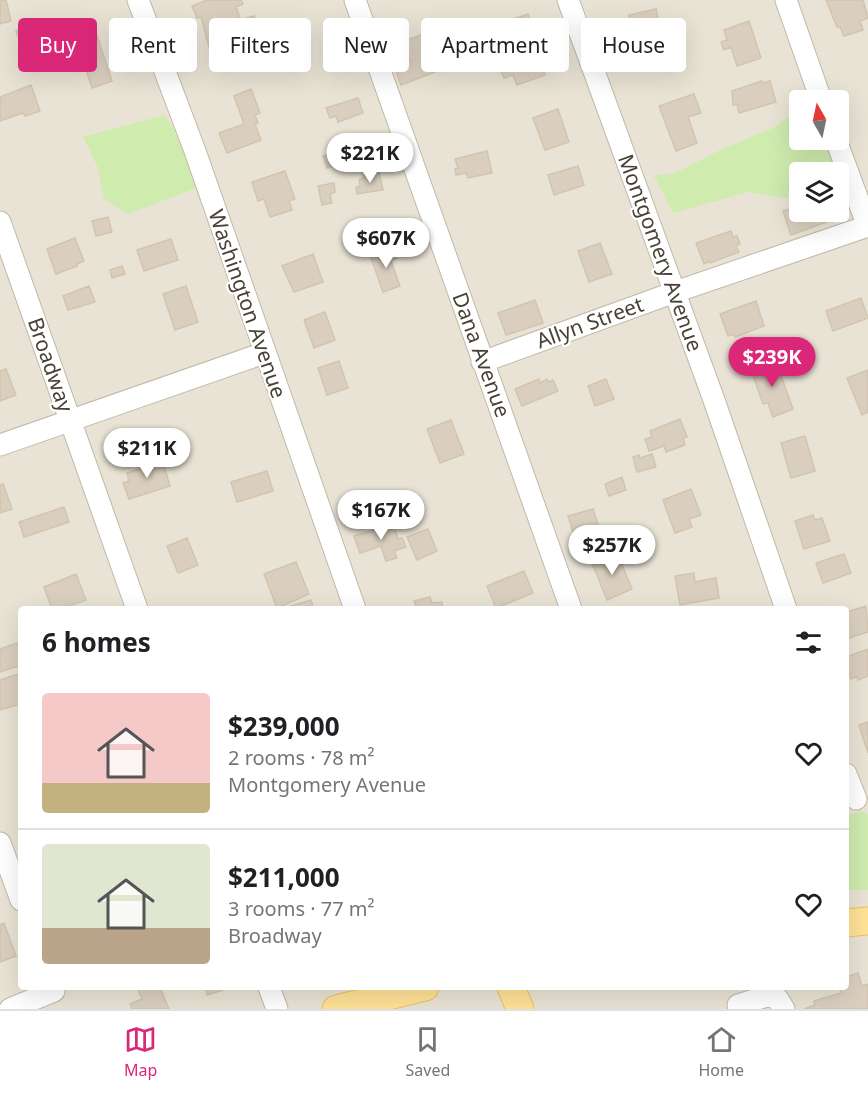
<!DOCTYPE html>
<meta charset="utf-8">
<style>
body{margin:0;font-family:"Noto Sans",sans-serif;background:#f2f2f2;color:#202124;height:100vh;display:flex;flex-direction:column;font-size:22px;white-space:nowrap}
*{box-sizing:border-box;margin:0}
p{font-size:20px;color:#757577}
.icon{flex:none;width:33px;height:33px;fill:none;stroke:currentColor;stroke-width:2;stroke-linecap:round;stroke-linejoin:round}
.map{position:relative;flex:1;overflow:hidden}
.drawer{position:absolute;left:18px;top:606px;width:831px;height:384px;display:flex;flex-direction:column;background:#fff;border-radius:6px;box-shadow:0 6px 24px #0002}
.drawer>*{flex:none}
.top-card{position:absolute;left:18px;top:18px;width:832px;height:54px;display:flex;gap:12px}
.needle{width:39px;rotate:351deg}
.fabs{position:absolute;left:789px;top:90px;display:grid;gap:12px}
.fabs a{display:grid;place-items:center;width:60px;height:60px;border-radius:6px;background:#fff;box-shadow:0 6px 24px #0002;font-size:30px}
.price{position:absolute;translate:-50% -51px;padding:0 14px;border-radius:21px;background:#fff;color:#222;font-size:20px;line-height:39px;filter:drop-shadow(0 2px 3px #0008)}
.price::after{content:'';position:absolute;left:50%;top:36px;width:18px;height:14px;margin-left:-9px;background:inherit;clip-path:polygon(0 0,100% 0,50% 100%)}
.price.current{background:#db2777;color:#fff}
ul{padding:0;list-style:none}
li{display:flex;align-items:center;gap:18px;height:150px;padding:0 24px}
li+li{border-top:2px solid #e0e0e0}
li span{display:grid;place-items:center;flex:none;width:168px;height:120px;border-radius:6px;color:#555}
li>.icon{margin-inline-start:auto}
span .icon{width:72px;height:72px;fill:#fffc;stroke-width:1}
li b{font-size:26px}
h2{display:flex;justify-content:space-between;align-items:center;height:72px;padding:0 24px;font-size:26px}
.chip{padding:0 21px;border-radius:6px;background:#fff;box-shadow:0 6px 24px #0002;font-size:21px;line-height:54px}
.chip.current{background:#db2777;color:#fff}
.tabs{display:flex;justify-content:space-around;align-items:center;height:84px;border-top:2px solid #e0e0e0;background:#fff;font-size:16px;color:#757577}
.tabs a{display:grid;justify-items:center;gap:3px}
.tabs .current{color:#db2777}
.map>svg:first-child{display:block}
.residential{fill:#e9e3d5;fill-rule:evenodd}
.green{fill:#cfebae}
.building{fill:#dacfbf;stroke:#d2c5af;stroke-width:1.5}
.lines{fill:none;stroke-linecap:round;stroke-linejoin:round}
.minor-casing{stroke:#c1b9a9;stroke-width:23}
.major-casing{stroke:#ebc15f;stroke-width:29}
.minor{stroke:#fff;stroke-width:21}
.major{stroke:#ffe196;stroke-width:27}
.labels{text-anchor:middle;stroke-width:4.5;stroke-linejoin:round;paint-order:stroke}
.street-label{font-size:21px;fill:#484136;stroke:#fff}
</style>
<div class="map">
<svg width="868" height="1009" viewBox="0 0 868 1009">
<rect width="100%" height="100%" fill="#f5f1e7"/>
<path class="residential" d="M0,0h868v1009h-868zM800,100h38v40h-38zM800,172h38v40h-38zM21,609h825v378h-825z"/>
<path class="green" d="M799,108l1,32h26l12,32h-38l-1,23 -15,3 -36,-6 -75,21 -19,-37 21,-3 47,-24 53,-22z
M165,115l41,69 -78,30 -24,-15 -6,-31 -15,-31z
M861,811l7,3v76h-22v-74z"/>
<path class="building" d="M0,0h6l5,21 -11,3z
M207,0h34l2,4 -7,3 4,11 -12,5 6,18 -24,9 -9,-33 -4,1 -5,-12z
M826,0h37l5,18 -8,3 3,9 -19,6 -4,-9h-3z
M656,9l8,37 -26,6 -9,-37z
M528,14l7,22 -36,11 -7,-21z
M254,16l4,12 -11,4 -4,-13z
M749,21l12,37 -24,8 -6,-19 -7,3 -3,-8 6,-2 -3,-10z
M38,23l12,32 -22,8 -12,-32z
M93,23l19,58 -20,7 -12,-36 -18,6 -8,-23z
M426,33l2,7 -4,1 11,31 -34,13 -5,-14 15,-6 -6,-24z
M538,55l7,20 -28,10 -4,-10 -9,3 -3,-7z
M762,81l1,2 7,-2 6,21 -37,11 -2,-9 -4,1 -1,-14z
M31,85l9,26 -15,5 -2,-3 -23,8v-24z
M251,89l9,24 -5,2 3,8 -3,1 6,16 -34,13 -8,-20 25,-9 -10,-28z
M694,94l7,19 -13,4 9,26 -21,8 -17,-45z
M358,98l5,15 -25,9 -2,-6 -6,2 -4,-10z
M558,109l11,33 -24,8 -12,-32z
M366,135l7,22 -38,11 -1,-2 -7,2 -4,-12 7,-2 -2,-7z
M487,151l5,22 -24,5 -2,-5 -10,2 -1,-6 3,-1 -3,-9z
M578,166l6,19 -30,10 -6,-20z
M285,171l10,28 -6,2 3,9 -22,7 -6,-18 -6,2 -6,-19z
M379,172l4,18 -26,4 -1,-7 4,-1 -1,-6 5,-2 -1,-2z
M334,183l1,9 -5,2 2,9 -10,2 -4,-19z
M800,206v6h25l4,9 -38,14 -8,-24z
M108,217l4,15 -16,4 -4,-15z
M731,231l2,6 4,-1 3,8 -4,2 3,6 -29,11v-2l-6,3 -8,-21z
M75,238l9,23 -7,3v2l-21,8 -9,-25z
M171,239l7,21 -34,11 -7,-21z
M600,243l12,31 -23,8 -11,-31z
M393,246l4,12 -6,3 9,25 -17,6 -13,-37z
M313,254l10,28 -29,10 -12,-26z
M122,266l3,8 -13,4 -2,-8z
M89,286l6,16 -27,8 -5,-14z
M186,286l12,36 -23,8 -12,-36z
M861,298l7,20 -35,13 -7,-20z
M535,300l8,23 -37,12 -8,-22z
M756,301l8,25 -29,11 -1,-3 -6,2 -8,-22z
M325,312l10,28 -21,8 -10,-28z
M339,361l9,27 -21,7 -9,-27z
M776,361l17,48 -20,8 -5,-14 -5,1 -12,-34z
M6,369l10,26 -16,6v-30z
M868,370v42l-6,3 -15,-37z
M539,379l1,4 7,-4 1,3 5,-2 5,11 -36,15 -7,-17z
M606,379l8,20 -19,7 -7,-20z
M680,419l7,18 -4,1 2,7 -19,7 -2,-6 -15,5 -4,-12 7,-2 -2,-6z
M451,420l13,34 -24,9 -13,-34z
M805,436l10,35 -24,7 -10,-35z
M652,454l4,13 -19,5 -4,-15 6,-2 1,3z
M161,456l9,30 -41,13 -6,-16 6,-2 -2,-8 15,-5 -1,-5z
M267,471l6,20 -36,11 -6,-20z
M622,477l4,13 -17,6 -4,-12z
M3,484l9,25 -12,4v-28z
M691,489l10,26 -12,4 3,8 -17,6 -12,-33z
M64,507l5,15 -45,15 -5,-15z
M593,509l6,18 -25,8 -6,-19z
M813,515l2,5 7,-2 8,23 -26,8 -9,-28z
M393,524l5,15 4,-1 4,9 -12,4 3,7 -11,3 -5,-15 -21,7 -6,-17z
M428,529l9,22 -20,9 -10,-23z
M187,538l11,27 -20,8 -11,-27z
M617,552l15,37 -25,11 -15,-37z
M844,554l7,19 -28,10 -7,-20z
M296,562l13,32 -32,14 -13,-34z
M524,571l9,22 -37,15 -9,-22z
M694,573l1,9 21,-4 3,20 -39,7 -5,-29z
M76,574l10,26 -19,7 -2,-1 -13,3 -8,-22z
M430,597l2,6 10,-1 1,7h-38l11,-3 -2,-5z
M311,600l3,9h-29l-1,-1z
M866,606l2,26 -19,6 -3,-9v-17z
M17,643l4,10v12l-21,7v-23z
M868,649v27l-10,4 -1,-4 -6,3 -5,-13v-9z
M21,673v31l-21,6v-30z
M868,722v31l-9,-28z
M4,923l12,33 -16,6v-37z
M858,973l4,13 6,-2v25h-64l11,-4 -1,-4 27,-8 -2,-6h7v-10z
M137,987h23l9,22h-37l-2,-5 12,-5z
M205,987h24l1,1 -23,7z"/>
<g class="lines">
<defs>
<path id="minor" d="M138,0l57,151 160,458
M355,0l216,609
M568,0l146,400 72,209
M786,0l35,100
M836,140l32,87
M0,222l137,387
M482,362l193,-70 193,-66
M0,445l264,-92
M846,774l10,25
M0,843l21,57
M269,987l8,22
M738,1005l29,-9 10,2 7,11
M10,1009l44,-18"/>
<path id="major" d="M846,923l22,-2
M511,987l9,22
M336,1009l89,-22"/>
</defs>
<use href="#minor" class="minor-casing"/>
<use href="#major" class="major-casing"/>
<use href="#minor" class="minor"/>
<use href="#major" class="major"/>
</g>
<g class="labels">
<g class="street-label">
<text transform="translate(660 253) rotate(70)" y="7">Montgomery Avenue</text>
<text transform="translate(247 304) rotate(71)" y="7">Washington Avenue</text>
<text transform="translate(590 323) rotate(-20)" y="7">Allyn Street</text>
<text transform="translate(481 355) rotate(70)" y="7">Dana Avenue</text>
<text transform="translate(50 365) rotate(71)" y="7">Broadway</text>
</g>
</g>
</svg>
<div class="fabs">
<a><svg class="needle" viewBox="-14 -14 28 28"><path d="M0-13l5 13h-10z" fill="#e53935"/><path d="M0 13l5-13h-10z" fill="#757577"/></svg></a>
<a><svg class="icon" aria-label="layers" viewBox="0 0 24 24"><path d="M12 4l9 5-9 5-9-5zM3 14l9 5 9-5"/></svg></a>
</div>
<b class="price" style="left:370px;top:184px">$221K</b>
<b class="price" style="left:386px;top:269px">$607K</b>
<b class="price current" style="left:772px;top:388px">$239K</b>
<b class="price" style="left:147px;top:479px">$211K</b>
<b class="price" style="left:381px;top:541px">$167K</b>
<b class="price" style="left:612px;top:576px">$257K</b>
<div class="top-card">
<a class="chip current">Buy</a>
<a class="chip">Rent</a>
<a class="chip">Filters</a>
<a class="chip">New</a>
<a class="chip">Apartment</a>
<a class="chip">House</a>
</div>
<section class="drawer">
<h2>6 homes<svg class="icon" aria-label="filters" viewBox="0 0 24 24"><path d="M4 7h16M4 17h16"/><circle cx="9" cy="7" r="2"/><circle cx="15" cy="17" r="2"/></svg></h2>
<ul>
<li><span style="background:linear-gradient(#f6c9c9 75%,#c2b280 0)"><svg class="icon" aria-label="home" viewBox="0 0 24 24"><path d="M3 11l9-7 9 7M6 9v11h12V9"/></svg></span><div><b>$239,000</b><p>2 rooms · 78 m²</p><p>Montgomery Avenue</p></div><svg class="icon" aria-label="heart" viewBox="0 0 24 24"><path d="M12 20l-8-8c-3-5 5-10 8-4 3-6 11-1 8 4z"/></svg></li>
<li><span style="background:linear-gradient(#dfe7d0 70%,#b9a48a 0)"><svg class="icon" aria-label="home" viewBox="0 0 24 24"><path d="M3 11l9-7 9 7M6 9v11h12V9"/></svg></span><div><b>$211,000</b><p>3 rooms · 77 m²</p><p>Broadway</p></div><svg class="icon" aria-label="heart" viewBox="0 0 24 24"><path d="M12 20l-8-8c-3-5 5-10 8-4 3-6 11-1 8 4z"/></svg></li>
</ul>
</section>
</div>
<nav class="tabs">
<a class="current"><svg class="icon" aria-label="map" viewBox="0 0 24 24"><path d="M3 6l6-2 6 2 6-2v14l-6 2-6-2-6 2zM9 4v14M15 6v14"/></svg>Map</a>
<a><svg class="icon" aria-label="saved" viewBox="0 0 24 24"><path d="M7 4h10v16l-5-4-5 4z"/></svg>Saved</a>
<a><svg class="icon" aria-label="home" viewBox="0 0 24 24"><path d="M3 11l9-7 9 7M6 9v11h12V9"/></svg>Home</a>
</nav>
